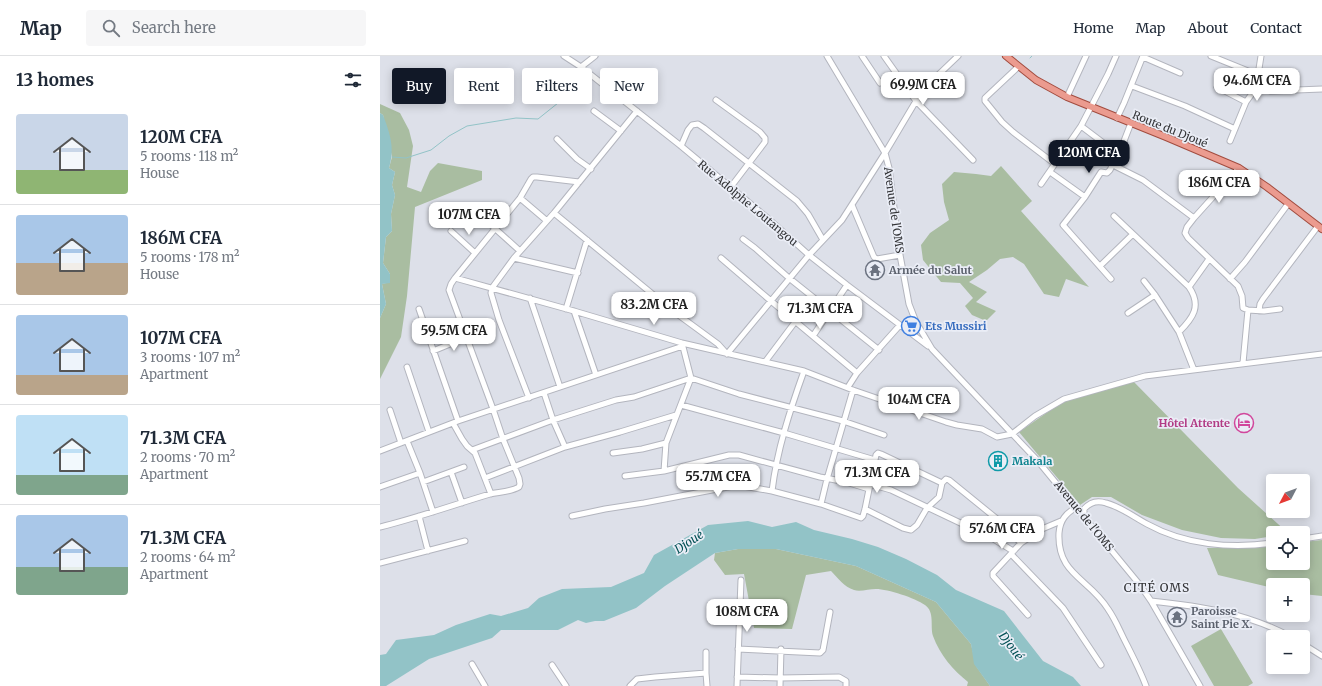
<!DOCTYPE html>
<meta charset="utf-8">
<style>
body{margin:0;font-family:Merriweather,serif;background:#f6f6f7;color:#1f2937;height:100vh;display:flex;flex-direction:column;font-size:15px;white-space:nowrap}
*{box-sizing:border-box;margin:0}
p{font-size:13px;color:#747a83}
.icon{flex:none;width:22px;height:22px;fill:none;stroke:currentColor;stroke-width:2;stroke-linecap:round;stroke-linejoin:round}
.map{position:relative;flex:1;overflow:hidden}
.drawer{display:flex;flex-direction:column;background:#fff;width:380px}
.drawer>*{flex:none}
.top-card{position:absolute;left:12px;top:12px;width:380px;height:36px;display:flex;gap:8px}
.needle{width:26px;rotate:229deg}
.tools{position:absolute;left:886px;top:418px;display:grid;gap:8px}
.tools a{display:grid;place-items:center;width:44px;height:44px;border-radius:4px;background:#fff;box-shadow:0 2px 10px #0003;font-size:20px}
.price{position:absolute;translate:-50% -34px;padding:0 9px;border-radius:8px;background:#fff;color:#222;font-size:13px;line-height:26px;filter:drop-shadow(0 1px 2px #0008)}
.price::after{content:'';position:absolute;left:50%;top:24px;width:12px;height:9px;margin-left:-6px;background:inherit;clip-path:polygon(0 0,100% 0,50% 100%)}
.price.active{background:#111827;color:#fff}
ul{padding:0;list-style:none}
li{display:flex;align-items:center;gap:12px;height:100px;padding:0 16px}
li+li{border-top:1px solid #e0e1e3}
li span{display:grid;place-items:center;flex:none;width:112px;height:80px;border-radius:4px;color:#555}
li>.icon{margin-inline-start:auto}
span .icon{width:48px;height:48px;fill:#fffc;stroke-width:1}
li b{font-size:17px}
h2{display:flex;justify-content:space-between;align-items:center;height:48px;padding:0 16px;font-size:17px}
.pill{padding:0 14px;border-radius:4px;background:#fff;box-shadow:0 2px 10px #0003;font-size:14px;line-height:36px}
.pill.active{background:#111827;color:#fff}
header{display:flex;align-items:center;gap:24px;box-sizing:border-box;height:56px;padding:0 20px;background:#fff;border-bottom:1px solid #e0e1e3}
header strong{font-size:19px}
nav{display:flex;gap:22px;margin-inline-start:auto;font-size:14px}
.search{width:280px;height:36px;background:#f6f6f7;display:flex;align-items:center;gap:10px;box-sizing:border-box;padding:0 14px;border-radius:4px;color:#747a83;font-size:15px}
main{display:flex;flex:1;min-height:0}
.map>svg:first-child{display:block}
.green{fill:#a9bda1}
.water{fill:#92c3c7}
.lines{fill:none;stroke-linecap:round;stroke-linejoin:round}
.stream{stroke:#92c3c7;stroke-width:1}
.minor-casing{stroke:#b3b5be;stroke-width:7}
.major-casing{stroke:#a24c3f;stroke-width:8}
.minor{stroke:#fff;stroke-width:5}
.major{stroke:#eb9b8f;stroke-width:6}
.labels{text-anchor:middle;stroke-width:3.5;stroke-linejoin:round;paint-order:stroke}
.street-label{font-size:11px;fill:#333437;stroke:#eaedf6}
.worship-label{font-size:11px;font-weight:bold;fill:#5b616d;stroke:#eaedf6;text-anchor:start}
.shop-label{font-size:11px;font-weight:bold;fill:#366cbe;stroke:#eaedf6;text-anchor:start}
.hotel-label{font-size:11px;font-weight:bold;fill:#b23c85;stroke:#eaedf6;text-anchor:end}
.culture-label{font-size:11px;font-weight:bold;fill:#0d838f;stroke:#eaedf6;text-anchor:start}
.water-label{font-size:12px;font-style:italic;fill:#014f53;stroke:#eaedf6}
.neighbourhood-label{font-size:12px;letter-spacing:1px;fill:#333437;stroke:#eaedf6}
</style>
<header>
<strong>Map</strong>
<div class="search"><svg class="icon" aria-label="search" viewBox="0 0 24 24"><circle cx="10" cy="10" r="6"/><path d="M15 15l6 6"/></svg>Search here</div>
<nav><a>Home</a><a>Map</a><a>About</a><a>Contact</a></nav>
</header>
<main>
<section class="drawer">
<h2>13 homes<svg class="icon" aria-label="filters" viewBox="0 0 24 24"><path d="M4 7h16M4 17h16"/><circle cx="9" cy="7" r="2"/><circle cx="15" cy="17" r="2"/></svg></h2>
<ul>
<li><span style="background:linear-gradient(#c9d6e8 70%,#8fb573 0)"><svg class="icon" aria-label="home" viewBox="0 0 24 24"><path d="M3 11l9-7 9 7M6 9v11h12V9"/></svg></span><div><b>120M CFA</b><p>5 rooms · 118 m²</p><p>House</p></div></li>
<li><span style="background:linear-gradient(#a9c7e8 60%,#b9a48a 0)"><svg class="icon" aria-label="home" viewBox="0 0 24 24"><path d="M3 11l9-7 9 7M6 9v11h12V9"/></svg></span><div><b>186M CFA</b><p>5 rooms · 178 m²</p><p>House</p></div></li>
<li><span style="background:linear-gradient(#a9c7e8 75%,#b9a48a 0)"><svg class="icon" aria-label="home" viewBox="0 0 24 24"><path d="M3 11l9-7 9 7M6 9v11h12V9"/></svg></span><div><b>107M CFA</b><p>3 rooms · 107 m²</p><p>Apartment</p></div></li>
<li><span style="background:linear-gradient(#bfe0f5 75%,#7fa58c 0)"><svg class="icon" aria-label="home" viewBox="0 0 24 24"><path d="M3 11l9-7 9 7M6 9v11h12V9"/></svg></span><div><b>71.3M CFA</b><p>2 rooms · 70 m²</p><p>Apartment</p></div></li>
<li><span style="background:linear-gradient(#a9c7e8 65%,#7fa58c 0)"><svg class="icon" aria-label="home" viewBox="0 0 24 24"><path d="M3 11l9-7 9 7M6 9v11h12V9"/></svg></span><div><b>71.3M CFA</b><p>2 rooms · 64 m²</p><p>Apartment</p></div></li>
</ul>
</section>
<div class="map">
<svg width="942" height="630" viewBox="0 0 942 630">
<rect width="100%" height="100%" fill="#dde0e9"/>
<path class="green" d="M0,48l20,9 9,17 4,16 -6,41 14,5 9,-21 8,-8 44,8v9l-67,27 -8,89 -6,41 -21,42v-61l6,-14 -4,-20 8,-2v-8l-7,-11 3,-26 6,-6 -1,-17 4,-19 -3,-10 3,-13 -6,-4 3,-11 -9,-42 -3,-2z
M621,110l31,35 -11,10 68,76 -23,-8 -7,18 -15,-3 -20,-30 -11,-7 -13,2 -13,11 -18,12 18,10 -11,10 20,9 -10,10 -14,-6 -7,-9 8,-8 -13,-15 -19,-1 -18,-22 -2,-15 9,-12 19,-13 -5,-18 -2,-18 12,-12 22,2 15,2z
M754,326l104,106 50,45h-15v3l-18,3 -34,-1 -39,-8 -40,-15 -31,-18h-19l-12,8 -61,-73 46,-32z
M942,484v56l-19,-2v-9h-30v3l-55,-13 -11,-27 47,-1 19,-2v18h30v-21z
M358,493h38l80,17 80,36 35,42 5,22 14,20h-23l1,-4c-15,-12 -28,-27 -35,-46 -3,-10 2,-24 -8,-31 -10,-7 -37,-16 -49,-16 -7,0 -16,3 -22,1 -10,-3 -16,-12 -23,-19l-25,4 -14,54 -38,-1 -10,-54 -19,1 -11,-15 1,-7z
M841,573l32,54 -5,3h-34l-23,-40z"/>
<path class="water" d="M0,57l3,2c7,19 12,32 6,53l6,4 -3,13 3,10 -4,19 1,17 -6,6 -3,26 7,11v9l-8,1 4,20 -6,14z
M368,465l24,6 24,-5 18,8 38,9 26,8 28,12 31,16 19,15 48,21 39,50 30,16 8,9h-91l-16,-22 -3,-20 -35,-42 -80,-36 -80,-17h-38l-23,4 -50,33 -29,22 -32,13h-9l-9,2 -8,-3 -20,10h-57l-9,8 -63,21 -43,27h-6v-31l6,-1 10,-14 38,-5 22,-10 34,-11 11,2 27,-8 11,-10 23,-9 49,-2 33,-14 10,-18 54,-30z"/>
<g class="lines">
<path class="stream" d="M650,2l2,-2
M12,101l14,1 25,-8 18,-14 18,-10 49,-8 22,1 20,-16"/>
<defs>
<path id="minor" d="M184,0l17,11 100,79 90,75 38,34 38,30 81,61
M447,0l58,97 4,15 11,87 9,49 7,18 16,27 105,111 103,125 11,16 49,85
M482,0l18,27
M504,0l32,45 57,59
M831,0l47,19
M763,1l37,16
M201,11l14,-11
M638,11l-33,31v3l17,21 11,10 42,32
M752,30l53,20 50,23
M837,31l29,15
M874,31l17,4 51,-2
M687,41l19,-41
M336,44l44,32 5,6v4l-35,46
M214,55l27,20
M737,62l7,-15 19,-47
M701,70l37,28
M177,83l20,20 14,10
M850,85l16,-39 5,-7 7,-20 3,-19
M301,90l7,-16 4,-5 6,-1 6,4 93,73 11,13 15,26
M733,109l30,15 51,38
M859,112l-45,50 -7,9 -2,6 3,5 50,48 4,10 1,12 5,2 -5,53
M670,116l35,25
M661,128l40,-58 27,-52 8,-18
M140,142l27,23
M472,149l22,52 3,2 23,-4
M90,150l50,45
M174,157l119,98 45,33 9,10 82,-99 33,-35 43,-67 31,-52 21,-25 21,-20
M734,160l75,71c13,19 4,31 -10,45
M71,175l24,22
M363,183l12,9 34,30 90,72
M134,202l64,15
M341,202l50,43 86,72
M720,210l33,-32
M75,222l119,33 108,32 122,28 49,19 93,32 11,3 25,4 15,8 15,-3 23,-18 29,-17 81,-23 177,-22
M731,223l-48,-54 22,-28 16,-25 6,1 3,-3 14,-29 7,-18
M850,223l15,-17 43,-58
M764,225l11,14 24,37 15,38
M809,231l20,-28
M150,242l30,89
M39,253l39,112
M186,253l21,-69
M868,254l16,1 16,-2
M194,255l22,64
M879,255l1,-7 3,-5 55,-73
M748,257l27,-18
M433,280l34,-51
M53,295l34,-14
M385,306l30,-40
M27,311l22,65
M468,331l9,-14 43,-48
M164,337l9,27 12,27
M149,342l-30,-78 -8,-27 1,-5 22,-30 40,-45 83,-102
M301,349l103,28 91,27
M10,354l11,33
M73,367l9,16 5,7 8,7 16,41
M27,385l13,32 13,39
M92,394l81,-30 63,-20 18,-3 57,-19 48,16 104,27 41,14
M0,395l78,-30 225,-75
M233,397l29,-4 24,-6
M284,415l2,-28 25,-65 -9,-35
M71,416l11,31
M245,420l39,-5 65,-16h10l81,22 26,5 23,7
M105,422l80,-31 55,-15 56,-17
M43,426l41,-15
M490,428l21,6 101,48 21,13
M0,431l40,-14
M392,435c5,-41 18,-81 32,-120
M441,448l6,-25 26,-89
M697,451c-11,6 -17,13 -18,26 -2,42 30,45 49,76 7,10 11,20 16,30 8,16 16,31 22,47
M485,453l38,19 8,2 6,-5 10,-17 12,-11 3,-14 4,-4 3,1 48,39 24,24 -28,30v3l35,39
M39,460l9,35
M192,460l33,-7 39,-6 89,-17h10l29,5 49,13 40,14 2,-2 2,-7 11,-54 2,-2 3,1 61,29
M704,460v-7c6,-7 13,-9 22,-6 15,4 28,14 41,21 38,21 84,25 126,19
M0,471c37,-9 73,-22 110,-33 9,-2 21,-2 29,-7l1,-3 -1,-6 -16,-39 -10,-30 -44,-119 2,-6 4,-6 65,-80 11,-19 2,-2h4l42,5
M923,483l19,-3
M641,487l21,-14 19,-8
M631,498l52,54 38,57
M0,507l85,-22
M771,545c48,5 97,12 140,36
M923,588l19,12
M358,593l82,4 3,-3 7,-38
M326,596v21l1,13
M92,608l13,22
M172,609l14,21
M357,621l43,1 59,-1 7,4v5
M250,630l7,-7 18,-2 51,-4
M357,630l4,-106
M400,630l1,-37"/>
<path id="major" d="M626,0l30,24 31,17 99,40 73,31 28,19 55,42"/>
</defs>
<use href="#minor" class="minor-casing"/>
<use href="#major" class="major-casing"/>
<use href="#minor" class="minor"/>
<use href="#major" class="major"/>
</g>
<defs>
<symbol id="temple-ring" viewBox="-11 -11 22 22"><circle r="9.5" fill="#eaedf6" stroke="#6b7280" stroke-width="1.5"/><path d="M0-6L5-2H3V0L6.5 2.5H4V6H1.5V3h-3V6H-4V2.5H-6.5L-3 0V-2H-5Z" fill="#6b7280"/></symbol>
<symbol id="supermarket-ring" viewBox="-11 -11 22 22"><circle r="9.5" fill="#eaedf6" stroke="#3f7fe0" stroke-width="1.5"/><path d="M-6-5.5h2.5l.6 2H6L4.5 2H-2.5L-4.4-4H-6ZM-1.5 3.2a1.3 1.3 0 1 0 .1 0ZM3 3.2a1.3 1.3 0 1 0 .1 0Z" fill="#3f7fe0"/></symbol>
<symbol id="hotel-ring" viewBox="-11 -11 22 22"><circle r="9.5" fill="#eaedf6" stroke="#d1479c" stroke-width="1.5"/><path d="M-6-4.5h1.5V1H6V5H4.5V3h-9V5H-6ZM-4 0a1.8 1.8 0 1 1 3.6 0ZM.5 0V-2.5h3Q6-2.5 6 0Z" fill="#d1479c"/></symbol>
<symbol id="building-ring" viewBox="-11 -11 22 22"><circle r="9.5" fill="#eaedf6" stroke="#0f9aa8" stroke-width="1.5"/><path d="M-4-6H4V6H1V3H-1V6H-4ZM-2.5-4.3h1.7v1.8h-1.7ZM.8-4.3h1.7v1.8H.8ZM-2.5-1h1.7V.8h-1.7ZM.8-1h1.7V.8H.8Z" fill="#0f9aa8"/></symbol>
</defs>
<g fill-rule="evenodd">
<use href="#temple-ring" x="484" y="203" width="22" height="22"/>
<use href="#supermarket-ring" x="520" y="259" width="22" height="22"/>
<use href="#hotel-ring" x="853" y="356" width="22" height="22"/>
<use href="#building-ring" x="607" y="394" width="22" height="22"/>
<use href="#temple-ring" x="786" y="550" width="22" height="22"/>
</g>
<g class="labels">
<g class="street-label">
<text transform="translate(790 73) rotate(22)" y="4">Route du Djoué</text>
<text transform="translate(368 147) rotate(40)" y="4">Rue Adolphe Loutangou</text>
<text transform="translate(514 154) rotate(82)" y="4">Avenue de l'OMS</text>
<text transform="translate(704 460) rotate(51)" y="4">Avenue de l'OMS</text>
</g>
<g class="worship-label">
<text x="509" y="218">Armée du Salut</text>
<text x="811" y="559">Paroisse<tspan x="811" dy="13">Saint Pie X.</tspan></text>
</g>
<g class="shop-label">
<text x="545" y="274">Ets Mussiri</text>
</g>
<g class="hotel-label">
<text x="850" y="371">Hôtel Attente</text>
</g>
<g class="culture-label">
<text x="632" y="409">Makala</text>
</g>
<g class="water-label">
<text transform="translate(309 486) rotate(-33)" y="4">Djoué</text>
<text transform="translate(631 590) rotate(53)" y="4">Djoué</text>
</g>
<g class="neighbourhood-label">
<text x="777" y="536">CITÉ OMS</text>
</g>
</g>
</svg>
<div class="tools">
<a><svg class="needle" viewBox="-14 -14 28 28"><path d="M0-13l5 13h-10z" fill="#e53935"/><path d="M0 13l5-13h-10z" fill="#747a83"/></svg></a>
<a><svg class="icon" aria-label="locate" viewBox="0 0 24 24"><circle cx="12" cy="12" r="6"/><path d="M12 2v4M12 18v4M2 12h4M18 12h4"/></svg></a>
<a>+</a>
<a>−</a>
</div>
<b class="price" style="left:877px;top:46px">94.6M CFA</b>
<b class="price" style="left:543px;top:50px">69.9M CFA</b>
<b class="price active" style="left:709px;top:118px">120M CFA</b>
<b class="price" style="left:839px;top:148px">186M CFA</b>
<b class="price" style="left:89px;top:180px">107M CFA</b>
<b class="price" style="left:274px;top:270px">83.2M CFA</b>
<b class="price" style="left:440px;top:274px">71.3M CFA</b>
<b class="price" style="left:74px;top:296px">59.5M CFA</b>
<b class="price" style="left:539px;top:365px">104M CFA</b>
<b class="price" style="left:497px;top:438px">71.3M CFA</b>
<b class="price" style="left:338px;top:442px">55.7M CFA</b>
<b class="price" style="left:622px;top:494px">57.6M CFA</b>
<b class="price" style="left:367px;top:577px">108M CFA</b>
<div class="top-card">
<a class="pill active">Buy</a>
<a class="pill">Rent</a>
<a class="pill">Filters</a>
<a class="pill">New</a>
</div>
</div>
</main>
